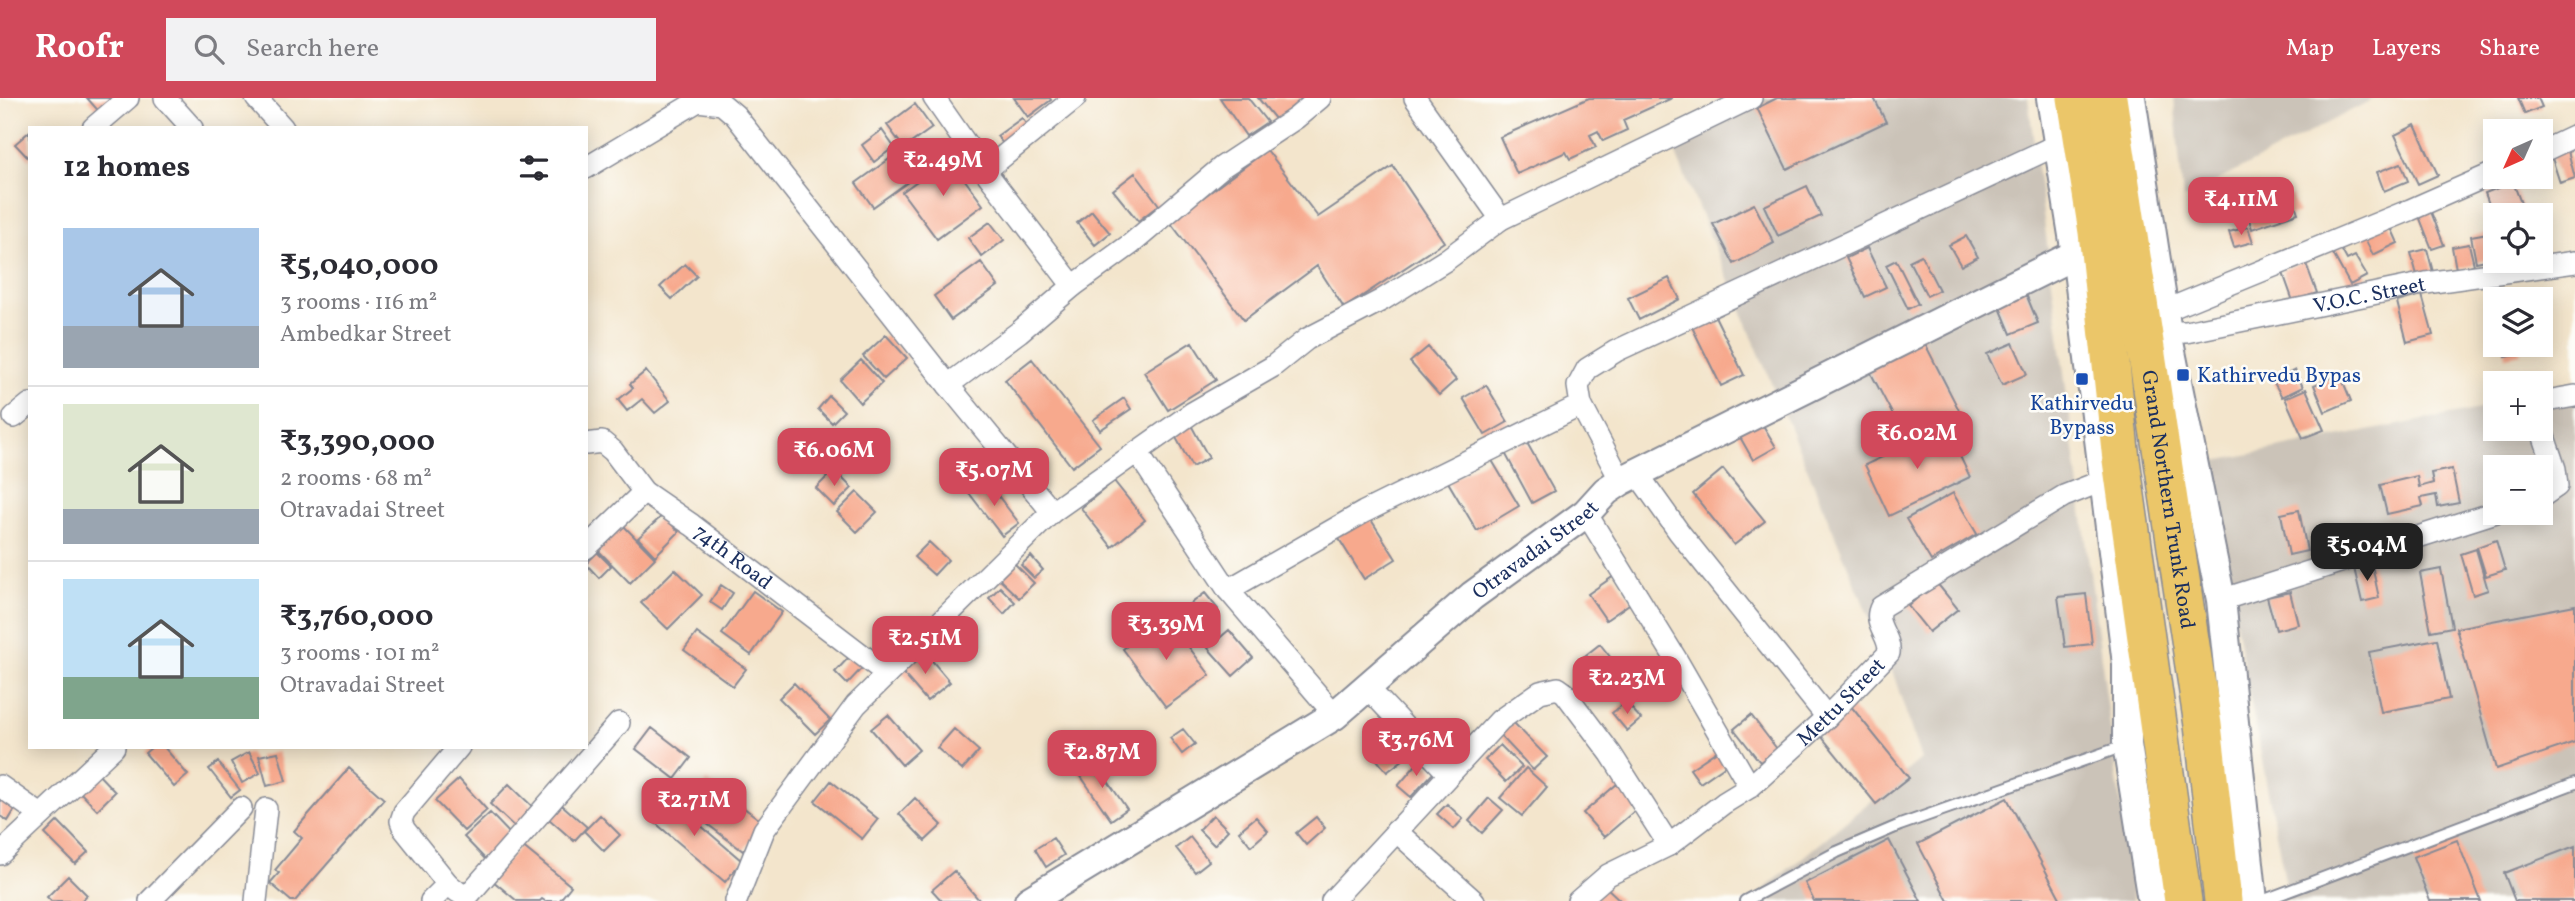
<!DOCTYPE html>
<meta charset="utf-8">
<style>
body{margin:0;font-family:Vollkorn,serif;background:#f2f2f3;color:#2b2b33;height:100vh;display:flex;flex-direction:column;font-size:26px;white-space:nowrap}
*{box-sizing:border-box;margin:0}
p{font-size:23px;color:#7c7c81}
.icon{flex:none;width:38px;height:38px;fill:none;stroke:currentColor;stroke-width:2;stroke-linecap:round;stroke-linejoin:round}
.map{position:relative;flex:1;overflow:hidden}
.drawer{position:absolute;left:28px;top:28px;width:560px;height:623px;display:flex;flex-direction:column;background:#fff;border-radius:0px;box-shadow:0 4px 18px #0003}
.drawer>*{flex:none}
.needle{width:46px;rotate:225deg}
.buttons{position:absolute;left:2483px;top:21px;display:grid;gap:14px}
.buttons a{display:grid;place-items:center;width:70px;height:70px;border-radius:0px;background:#fff;box-shadow:0 4px 18px #0003;font-size:35px}
.price{position:absolute;translate:-50% -60px;padding:0 16px;border-radius:14px;background:#d1495b;color:#fff;font-size:23px;line-height:46px;filter:drop-shadow(0 2px 4px #0008)}
.price::after{content:'';position:absolute;left:50%;top:42px;width:21px;height:16px;margin-left:-10px;background:inherit;clip-path:polygon(0 0,100% 0,50% 100%)}
.price.on{background:#222;color:#fff}
ul{padding:0;list-style:none}
li{display:flex;align-items:center;gap:21px;height:175px;padding:0 35px}
li+li{border-top:2px solid #e1e1e2}
li span{display:grid;place-items:center;flex:none;width:196px;height:140px;border-radius:0px;color:#555}
li>.icon{margin-inline-start:auto}
span .icon{width:84px;height:84px;fill:#fffc;stroke-width:1}
li b{font-size:30px}
h2{display:flex;justify-content:space-between;align-items:center;height:84px;padding:0 35px;font-size:30px}
header{display:flex;align-items:center;gap:42px;box-sizing:border-box;height:98px;padding:0 35px;background:#d1495b;color:#fff}
header strong{font-size:33px}
nav{display:flex;gap:38px;margin-inline-start:auto;font-size:24px}
.search{width:490px;height:63px;background:#f2f2f3;display:flex;align-items:center;gap:18px;box-sizing:border-box;padding:0 24px;border-radius:0px;color:#7c7c81;font-size:26px}
.map>svg:first-child{display:block}
.industrial{fill:#cbc3b8;fill-rule:evenodd}
.building{fill:#f7a98d}
.lines{fill:none;stroke-linecap:round;stroke-linejoin:round}
.service-casing{stroke:#878a95;stroke-width:14}
.minor-casing{stroke:#878a95;stroke-width:24}
.tertiary-casing{stroke:#878a95;stroke-width:32}
.trunk-casing{stroke:#878a95;stroke-width:40}
.service{stroke:#fff;stroke-width:10}
.minor{stroke:#fff;stroke-width:21}
.tertiary{stroke:#fff;stroke-width:28}
.trunk{stroke:#ebc669;stroke-width:37}
.transit-dot{fill:#1a4fb4;stroke:#fdfcf7;stroke-width:2.5}
.labels{text-anchor:middle;stroke-width:5;stroke-linejoin:round;paint-order:stroke}
.street-label{font-size:21px;fill:#1b2f5e;stroke:#fdfcf7}
.transit-label{font-size:21px;fill:#164399;stroke:#fdfcf7;text-anchor:start}
</style>
<header>
<strong>Roofr</strong>
<div class="search"><svg class="icon" aria-label="search" viewBox="0 0 24 24"><circle cx="10" cy="10" r="6"/><path d="M15 15l6 6"/></svg>Search here</div>
<nav><a>Map</a><a>Layers</a><a>Share</a></nav>
</header>
<div class="map">
<svg width="2575" height="803" viewBox="0 0 2575 803">
<rect width="100%" height="100%" fill="#fdfcf7"/>
<filter id="ink" filterUnits="userSpaceOnUse"><feTurbulence type="fractalNoise" baseFrequency=".0143" numOctaves="2"/><feDisplacementMap in="SourceGraphic" scale="14" xChannelSelector="R" yChannelSelector="G"/><feConvolveMatrix kernelMatrix="1 2 1 2 8 2 1 2 1" color-interpolation-filters="sRGB"/></filter>
<filter id="wash" filterUnits="userSpaceOnUse"><feTurbulence type="fractalNoise" baseFrequency=".00686" numOctaves="4" result="noise"/><feDisplacementMap in="SourceGraphic" scale="28" xChannelSelector="R" yChannelSelector="G"/><feGaussianBlur stdDeviation="1.57" result="paint"/><feColorMatrix in="noise" values="0 0 0 0 0 0 0 0 0 0 0 0 0 0 0 0 0 1.4 0 .05"/><feComposite in="paint" operator="in"/></filter>
<g filter="url(#wash)">
<rect width="100%" height="100%" fill="#f3e5cc"/>
<path class="industrial" d="M1735,0h293l105,803h-383l171,-142 -26,-80 -228,-546z
M2174,0h201l-192,101z
M2575,293v510h-286l-84,-438 290,-57 1,23h45v-32zM2496,369h45v46h-45z"/>
<g id="blocks">
<path class="building" d="M87,0h34l-19,17z
M1014,0h36l1,2 -23,17z
M1220,0h28l19,24 -21,14z
M1258,0h45l-27,22z
M1589,0h83l-49,22 4,10 -24,11 -5,-10 -8,4 6,12 -26,12 -4,-7 -49,22 -17,-37z
M1777,0h97l12,24 -99,47 -30,-61z
M2518,0h20l4,9 -17,7z
M915,6l17,24 -28,20 -17,-23z
M1022,20l6,9 -24,18 -7,-9z
M2415,27l23,50 -20,9 -23,-49z
M882,32l12,17 -20,15 -12,-17z
M30,33v29l-15,-16z
M2567,49l8,31 -15,5 -10,-31z
M1267,52l51,67 75,-51 51,76 -100,66 -27,-42 -73,54 -74,-98z
M895,57l17,24 -39,28 -17,-24z
M949,60l34,47 -46,34 -35,-47z
M2401,65l7,18 -24,10 -7,-19z
M1135,75l24,32 -21,16 -25,-31z
M2513,84l12,32 -29,1 -1,6 -10,-28z
M1807,88l14,30 -43,20 -14,-30z
M2292,97l6,18 -15,5 -6,-18z
M2273,99l8,22 -29,10 -7,-23z
M1754,106l20,39 -40,21 -21,-40z
M2429,109l15,38 -12,4 -15,-38z
M1092,113l18,22 -15,12 -18,-22z
M990,124l14,18 -22,17 -14,-19z
M2389,125l9,20 -25,12 -10,-20z
M2248,129l5,15 -19,5 -5,-15z
M2493,134l3,26 -20,4 -5,-26z
M1966,138l12,21 -17,9 -12,-21z
M2469,146l5,21 -18,4 -4,-22z
M2340,149l7,13 8,-4 12,20 -17,9 -18,-33z
M1867,150l19,39 -21,10 -19,-39z
M2427,151l6,23 -16,3 -6,-22z
M1921,157l18,35 -12,6 -18,-35z
M1896,162l22,44 -10,5 -22,-44z
M2305,163l12,32 -24,8 -11,-31z
M981,164l17,24 -47,34 -17,-24z
M685,166l12,12 -25,23 -12,-12z
M1669,180l11,21 -41,21 -11,-22z
M2023,189l15,36 -27,11 -15,-36z
M2422,197l11,40 -26,7 -10,-40z
M1712,212l32,65 -23,11 -32,-65z
M1920,236l41,80 -54,28 -42,-80z
M886,237l21,23 -23,21 -21,-23z
M1192,244l24,38 -48,30 -24,-38z
M2013,245l14,31 -25,11 -15,-31z
M2503,247h16l2,9 -15,3z
M1428,249l28,33 -17,15 -29,-33z
M1032,261l68,87 -28,21 -67,-87z
M861,262l21,23 -22,20 -20,-23z
M2295,272l8,17 -21,10 -9,-16z
M646,273l24,30 -15,12 -13,-14 -15,12 -9,-11 15,-12 -3,-4z
M2340,276l11,27 -26,11 -11,-27z
M1486,287l22,37 -23,13 -22,-37z
M2306,291l18,41 -21,8 -18,-40z
M829,298l15,15 -12,12 -14,-14z
M1124,300l7,11 -31,21 -7,-10z
M1758,319l18,30 -23,13 -17,-30z
M1191,327l18,33 -17,9 -18,-33z
M1946,329l24,50 -81,39 -24,-51z
M1526,343l28,50 -22,12 -27,-50z
M1490,359l29,49 -42,25 -29,-49z
M1723,371l42,52 -31,24 -41,-51z
M2452,371l7,34 -21,4 -2,-12 -15,3 2,8 -36,8 -7,-29 37,-9 2,11 14,-4 -2,-10z
M834,372l18,18 -18,18 -18,-18z
M986,382l33,43 -17,13 -33,-43z
M1114,383l31,39 -33,27 -31,-39z
M857,394l20,20 -20,20 -20,-20z
M1953,395l24,41 -46,27 -25,-42z
M2299,412l8,41 -18,4 -8,-41z
M663,417l16,17 -24,24 -17,-18z
M1368,417l28,44 -32,20 -28,-45z
M619,423l36,37 -25,25 -36,-37z
M2496,442l9,30 -19,6 -9,-29z
M929,444l19,18 -14,15 -20,-18z
M2476,451l12,41 -15,5 -12,-41z
M597,454l14,14 -12,12 -13,-14z
M1031,458l12,14 -9,8 -13,-13z
M1014,465l20,20 -15,15 -20,-19z
M2372,467l7,33 -17,4 -8,-34z
M675,471l27,26 -34,34 -27,-26z
M2441,471l11,58 -21,4 -11,-58z
M1614,478l18,26 -26,18 -18,-26z
M1936,484l22,27 -29,23 -21,-26z
M721,487l12,8 -11,17 -12,-8z
M1000,489l15,15 -11,12 -15,-16z
M753,493l29,21 -31,43 -29,-21z
M2290,494l8,32 -22,6 -9,-33z
M1205,495l13,16 -25,20 -14,-16z
M2086,496l6,50 -27,3 -7,-50z
M2575,507v137l-79,27 -40,-141z
M1166,519l44,58 -44,32 -43,-58z
M1229,532l24,28 -20,18 -25,-28z
M697,535l49,36 -13,17 -49,-36z
M2437,541l12,60 -68,13 -12,-60z
M1600,546l11,14 -19,16 -11,-15z
M923,552l27,32 -23,19 -27,-31z
M851,557l12,12 -16,17 -12,-12z
M794,585l36,37 -15,14 -36,-36z
M1626,604l15,17 -14,12 -15,-18z
M1850,607l59,73 -33,26 -59,-73z
M888,617l31,35 -17,15 -31,-36z
M1751,617l26,34 -17,13 -26,-33z
M1513,624l34,35 -14,13 -33,-35z
M652,630l39,30 -16,21 -39,-30z
M954,631l25,22 -17,19 -25,-22z
M1183,631l12,15 -13,10 -12,-16z
M1386,637l18,24 -17,13 -19,-23z
M1500,647l22,22 -16,15 -21,-22z
M152,649h12l24,28 -14,12 -29,-34z
M1717,653l9,14 -26,18 -10,-14z
M249,654l11,21 -18,10 -11,-21z
M278,654l8,29 -19,5 -8,-30z
M1421,661l14,12 -24,26 -13,-11z
M1094,663l33,48 -16,11 -33,-48z
M218,664l22,28 -9,7 -22,-28z
M349,670l35,31 -89,102h-4l-21,-18 9,-10 -4,-3 27,-32 -8,-7z
M1526,670l21,19 -25,29 -22,-18z
M97,675l18,19 -18,18 -19,-20z
M459,681l28,31 -23,21 -29,-30z
M707,682l57,43 -21,28 -57,-43z
M831,683l47,38 -16,20 -47,-38z
M509,686l29,28 -19,19 -29,-27z
M1617,686l21,24 -34,29 -21,-24z
M0,696l17,12 -9,15 -8,-5z
M664,696l78,67 -17,21 -79,-67z
M915,700l27,27 -17,16 -26,-27z
M1489,700l14,12 -21,23 -13,-12z
M2007,700l53,100 -5,3h-107l-30,-57z
M1447,706l16,15 -9,10 -17,-15z
M562,707l25,22 -13,14 -25,-22z
M490,715l24,25 -26,24 -24,-25z
M600,717l20,20 -16,16 -20,-20z
M1213,717l15,15 -14,15 -15,-15z
M1256,719l12,14 -17,15 -12,-15z
M1316,719l9,11 -19,17 -10,-12z
M58,723l30,31 -13,12 -30,-30z
M1190,739l19,24 -14,11 -19,-24z
M1053,740l11,17 -18,12 -11,-18z
M1889,742l32,61h-107l-9,-18z
M2457,742l24,61h-51l-17,-44z
M521,747l50,41 -12,15h-14l-3,-2 -2,2h-23l-25,-21z
M2575,748v55h-60l-11,-28z
M954,773l26,30h-38l-10,-11z
M68,778l19,19 -6,6h-30l-4,-4z
M1604,787l17,16h-33z"/>
</g>
</g>
<g filter="url(#ink)">
<use href="#blocks" fill-opacity="0" stroke="#878a95" stroke-width="2"/>
<g class="lines">
<defs>
<path id="service" d="M1745,803l92,-49 63,-27 224,-79
M2262,803l313,-118"/>
<g id="minor">
<path d="M165,0l27,30"/>
<path d="M256,0l27,30"/>
<path d="M934,0l51,73"/>
<path d="M1320,0l-24,20 -74,49 -91,77 -58,42 -54,46 -71,53 104,127 140,-99 80,-46 35,-28 75,-39 64,-40 55,-41 250,-121"/>
<path d="M1415,0l86,121"/>
<path d="M93,30l35,-30"/>
<path d="M2541,54l34,-16"/>
<path d="M586,70l112,-67 24,3 13,11 213,270"/>
<path d="M1073,188l-88,-115 90,-73"/>
<path d="M2164,213l246,-101 86,-38"/>
<path id="s1" d="M2167,234h19l240,-49 149,-21"/>
<path d="M2541,304l34,-6"/>
<path d="M14,319l16,-13"/>
<path d="M2541,330l14,41 2,17 -16,11"/>
<path id="s2" d="M586,346l16,-2 11,9 31,41 48,33 195,149"/>
<path d="M1137,354l91,138 107,125"/>
<path d="M1637,375l42,59 148,185"/>
<path d="M1621,383l-40,-76 -3,-19 9,-17 29,-18 443,-207"/>
<path d="M1586,415l90,146 74,128"/>
<path d="M586,450l58,-56"/>
<path d="M1228,492l136,-78 217,-107"/>
<path d="M2221,502l275,-88"/>
<path d="M1367,589l81,86"/>
<path d="M0,688l41,29"/>
<path d="M1396,733l78,70"/>
<path d="M0,756l114,-107"/>
<path d="M448,786l-44,-55 -3,-8 3,-9 55,-65"/>
<path d="M465,801l154,-176"/>
<path d="M150,803l91,-93"/>
<path d="M256,803l10,-92"/>
<path d="M431,803l17,-17 10,8"/>
<path d="M736,803l28,-71 92,-125 196,-193"/>
<path d="M1332,803l168,-181 40,-28 18,-4 7,5 46,61 58,91"/>
<path id="s3" d="M1578,803l30,-26 61,-30 55,-42 26,-16 77,-70 62,-64c2,-17 -17,-29 -8,-46l183,-111 38,-15"/>
</g>
<g id="tertiary">
<path d="M2051,0l25,156 51,410v81l25,156"/>
<path d="M2131,0l36,234 54,268 32,301"/>
<path id="s4" d="M1029,803l306,-186 137,-119 114,-83 20,-22 15,-10 455,-227"/>
</g>
<g id="trunk">
<path d="M2076,0l21,134 24,228 62,441"/>
<path id="s5" d="M2108,0l95,627 20,176"/>
</g>
</defs>
<use href="#service" class="service-casing"/>
<use href="#minor" class="minor-casing"/>
<use href="#tertiary" class="tertiary-casing"/>
<use href="#trunk" class="trunk-casing"/>
<use href="#service" class="service"/>
<use href="#minor" class="minor"/>
<use href="#tertiary" class="tertiary"/>
<use href="#trunk" class="trunk"/>
</g>
</g>
<g class="transit-dot">
<rect x="2176" y="270" width="14" height="14" rx="3.5"/>
<rect x="2075" y="274" width="14" height="14" rx="3.5"/>
</g>
<g class="labels">
<g class="street-label">
<text dy="7" stroke="none"><textPath href="#s1" startOffset="206">V.O.C. Street</textPath></text>
<text dy="7" stroke="none"><textPath href="#s5" startOffset="406">Grand Northern Trunk Road</textPath></text>
<text dy="7" stroke="none"><textPath href="#s4" startOffset="618">Otravadai Street</textPath></text>
<text dy="7" stroke="none"><textPath href="#s2" startOffset="192">74th Road</textPath></text>
<text dy="7" stroke="none"><textPath href="#s3" startOffset="332">Mettu Street</textPath></text>
</g>
<g class="transit-label">
<text x="2197" y="284">Kathirvedu Bypas</text>
<text x="2082" y="312" text-anchor="middle">Kathirvedu<tspan x="2082" dy="24">Bypass</tspan></text>
</g>
</g>
</svg>
<div class="buttons">
<a><svg class="needle" viewBox="-14 -14 28 28"><path d="M0-13l5 13h-10z" fill="#e53935"/><path d="M0 13l5-13h-10z" fill="#7c7c81"/></svg></a>
<a><svg class="icon" aria-label="locate" viewBox="0 0 24 24"><circle cx="12" cy="12" r="6"/><path d="M12 2v4M12 18v4M2 12h4M18 12h4"/></svg></a>
<a><svg class="icon" aria-label="layers" viewBox="0 0 24 24"><path d="M12 4l9 5-9 5-9-5zM3 14l9 5 9-5"/></svg></a>
<a>+</a>
<a>−</a>
</div>
<b class="price" style="left:943px;top:100px">₹2.49M</b>
<b class="price" style="left:2241px;top:139px">₹4.11M</b>
<b class="price" style="left:1917px;top:373px">₹6.02M</b>
<b class="price" style="left:834px;top:390px">₹6.06M</b>
<b class="price" style="left:994px;top:410px">₹5.07M</b>
<b class="price on" style="left:2367px;top:485px">₹5.04M</b>
<b class="price" style="left:1166px;top:564px">₹3.39M</b>
<b class="price" style="left:925px;top:578px">₹2.51M</b>
<b class="price" style="left:1627px;top:618px">₹2.23M</b>
<b class="price" style="left:1416px;top:680px">₹3.76M</b>
<b class="price" style="left:1102px;top:692px">₹2.87M</b>
<b class="price" style="left:694px;top:740px">₹2.71M</b>
<section class="drawer">
<h2>12 homes<svg class="icon" aria-label="filters" viewBox="0 0 24 24"><path d="M4 7h16M4 17h16"/><circle cx="9" cy="7" r="2"/><circle cx="15" cy="17" r="2"/></svg></h2>
<ul>
<li><span style="background:linear-gradient(#a9c7e8 70%,#9aa5b1 0)"><svg class="icon" aria-label="home" viewBox="0 0 24 24"><path d="M3 11l9-7 9 7M6 9v11h12V9"/></svg></span><div><b>₹5,040,000</b><p>3 rooms · 116 m²</p><p>Ambedkar Street</p></div></li>
<li><span style="background:linear-gradient(#dfe7d0 75%,#9aa5b1 0)"><svg class="icon" aria-label="home" viewBox="0 0 24 24"><path d="M3 11l9-7 9 7M6 9v11h12V9"/></svg></span><div><b>₹3,390,000</b><p>2 rooms · 68 m²</p><p>Otravadai Street</p></div></li>
<li><span style="background:linear-gradient(#bfe0f5 70%,#7fa58c 0)"><svg class="icon" aria-label="home" viewBox="0 0 24 24"><path d="M3 11l9-7 9 7M6 9v11h12V9"/></svg></span><div><b>₹3,760,000</b><p>3 rooms · 101 m²</p><p>Otravadai Street</p></div></li>
</ul>
</section>
</div>
